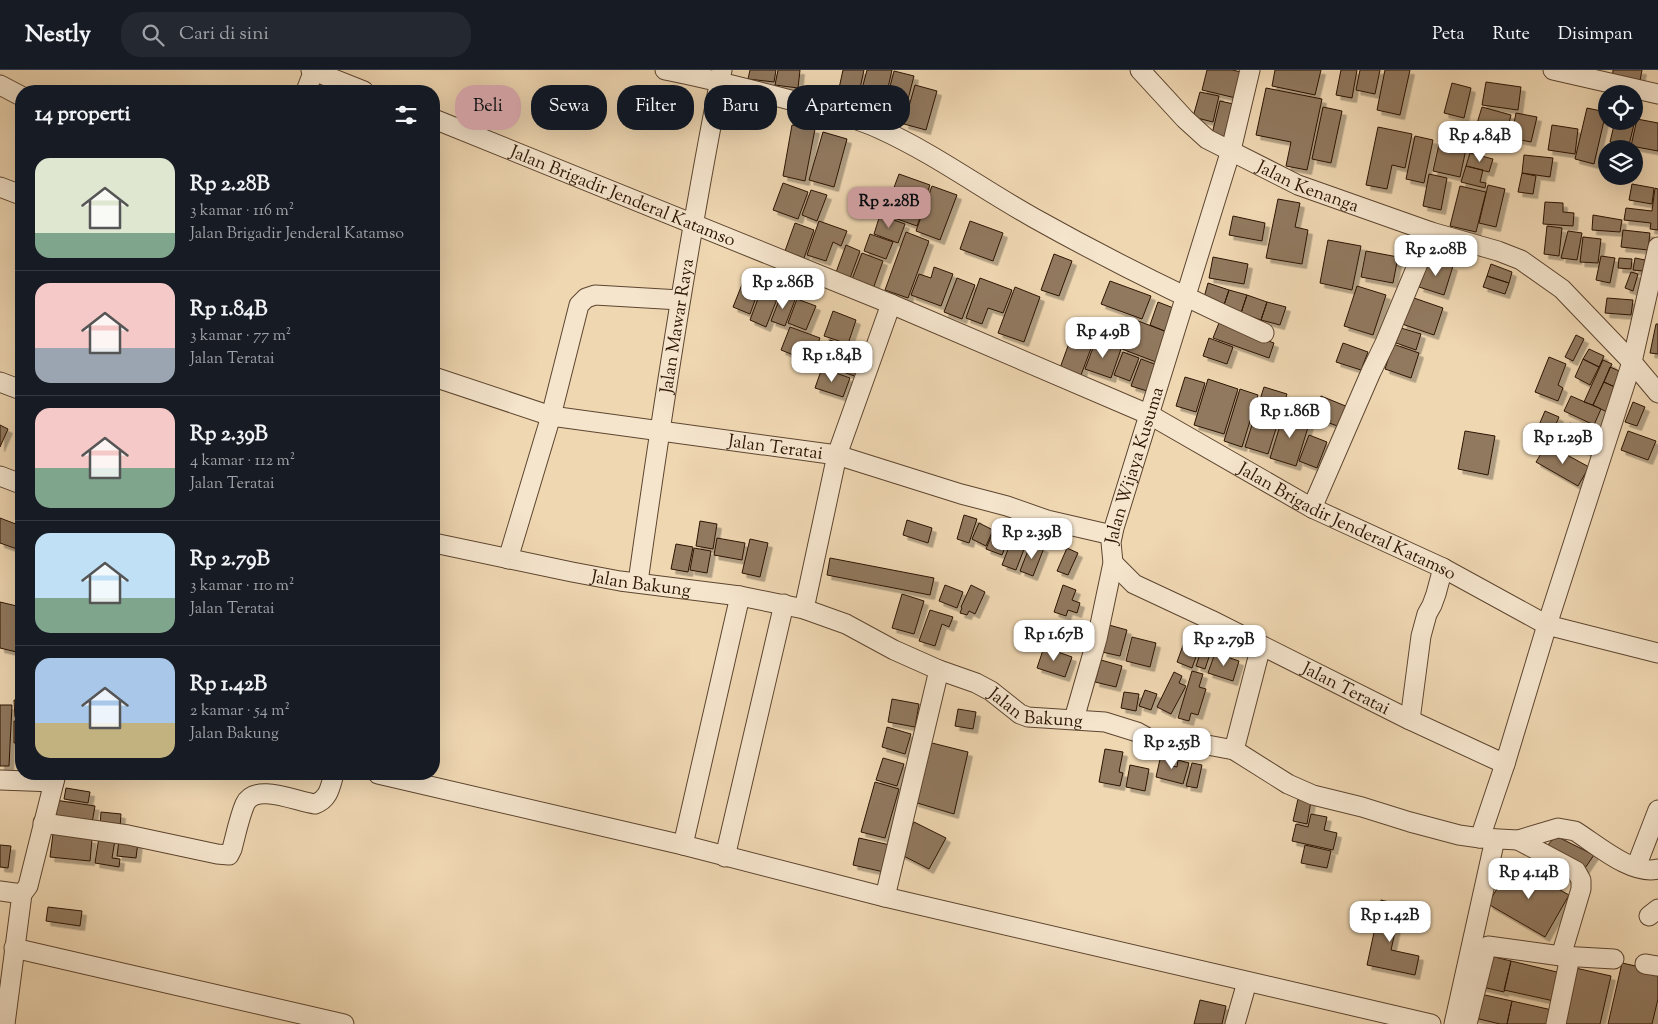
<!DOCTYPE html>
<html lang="id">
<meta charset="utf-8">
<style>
body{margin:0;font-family:"Sorts Mill Goudy",serif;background:#242831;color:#f1f3f6;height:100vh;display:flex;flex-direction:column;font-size:19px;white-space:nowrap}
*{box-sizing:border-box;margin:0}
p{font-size:16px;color:#9ea1a6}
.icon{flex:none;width:28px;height:28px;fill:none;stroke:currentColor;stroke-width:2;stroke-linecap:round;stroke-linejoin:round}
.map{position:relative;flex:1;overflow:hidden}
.panel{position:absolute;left:15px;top:15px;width:425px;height:695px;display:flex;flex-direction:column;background:#171b24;border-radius:20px;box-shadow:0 5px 20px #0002}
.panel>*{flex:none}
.top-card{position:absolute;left:455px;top:15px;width:475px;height:45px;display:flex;gap:10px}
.controls{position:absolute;left:1598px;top:15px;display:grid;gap:10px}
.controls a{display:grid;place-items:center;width:45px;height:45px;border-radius:50%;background:#171b24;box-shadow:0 5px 20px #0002;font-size:25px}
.price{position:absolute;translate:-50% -42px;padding:0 11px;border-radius:10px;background:#fff;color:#222;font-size:16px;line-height:32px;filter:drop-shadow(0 1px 2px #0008)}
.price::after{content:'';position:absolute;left:50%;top:30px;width:15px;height:11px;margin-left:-8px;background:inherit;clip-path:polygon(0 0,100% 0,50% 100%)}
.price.current{background:#c59692;color:#111}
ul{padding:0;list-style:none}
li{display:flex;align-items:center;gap:15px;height:125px;padding:0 20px}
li+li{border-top:1px solid #363941}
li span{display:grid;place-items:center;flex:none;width:140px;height:100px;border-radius:15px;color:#555}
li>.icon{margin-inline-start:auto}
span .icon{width:60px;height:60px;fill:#fffc;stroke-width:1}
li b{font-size:21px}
h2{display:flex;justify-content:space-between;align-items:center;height:60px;padding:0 20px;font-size:21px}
.pill{padding:0 18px;border-radius:20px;background:#171b24;box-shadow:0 5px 20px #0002;font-size:18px;line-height:45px}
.pill.current{background:#c59692;color:#111}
header{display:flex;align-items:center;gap:30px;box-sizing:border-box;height:70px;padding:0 25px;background:#171b24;border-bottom:1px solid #363941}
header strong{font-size:24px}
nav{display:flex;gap:28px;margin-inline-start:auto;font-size:18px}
.search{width:350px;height:45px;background:#242831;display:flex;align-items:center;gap:12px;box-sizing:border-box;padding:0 18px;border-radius:20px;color:#9ea1a6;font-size:19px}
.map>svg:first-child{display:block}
.building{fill:#91795e;stroke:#2c1403;filter:url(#shadow)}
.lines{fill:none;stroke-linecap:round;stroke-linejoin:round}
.minor-casing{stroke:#5d452f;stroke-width:21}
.minor{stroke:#f5e5cd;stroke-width:19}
.labels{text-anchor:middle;stroke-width:4;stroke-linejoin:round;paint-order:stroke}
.street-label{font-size:18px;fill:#2c1403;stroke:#f5e5cd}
</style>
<header>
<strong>Nestly</strong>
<div class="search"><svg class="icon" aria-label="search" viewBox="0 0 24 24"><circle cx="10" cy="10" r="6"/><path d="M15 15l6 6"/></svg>Cari di sini</div>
<nav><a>Peta</a><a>Rute</a><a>Disimpan</a></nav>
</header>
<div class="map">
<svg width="1658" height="954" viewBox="0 0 1658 954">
<defs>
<filter id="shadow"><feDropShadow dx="4.5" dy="4.5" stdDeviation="0" flood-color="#0004"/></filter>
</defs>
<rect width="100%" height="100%" fill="#efd7b2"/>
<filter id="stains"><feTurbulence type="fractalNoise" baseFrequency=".004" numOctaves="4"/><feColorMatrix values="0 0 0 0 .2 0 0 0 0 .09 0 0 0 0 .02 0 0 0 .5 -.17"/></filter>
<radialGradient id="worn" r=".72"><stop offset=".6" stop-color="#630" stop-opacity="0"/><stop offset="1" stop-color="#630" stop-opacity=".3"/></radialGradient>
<path class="building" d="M750,0h26l-2,12 -26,-3z
M778,0h22l-2,18 -23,-3z
M843,0h21l-6,28 -20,-5z
M867,0h25l-10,44 -25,-6z
M1207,0h25l14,3 -6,26 -38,-9z
M1275,0h46l-6,25 -43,-9z
M1341,0h16l-5,28 -16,-3z
M1360,0h20l-5,24 -19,-4z
M1385,0h25l-10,45 -23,-5z
M1613,0h29l-3,16 -27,-4z
M894,1l20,5 -8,31 -20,-5z
M1486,12l35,5 -3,23 -36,-5z
M1452,13l19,5 -7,30 -20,-5z
M915,15l22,6 -11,39 -22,-6z
M1266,18l56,11 -15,71 -21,-4 5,-24 -35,-7z
M1200,22l19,4 -6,26 -20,-5z
M1220,31l18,4 -8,33 -18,-4z
M1323,37l19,4 -11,52 -19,-4z
M1482,37l29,8 -6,23 -30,-8z
M1587,38l19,4 -12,52 -19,-5z
M1516,43l21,4 -6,25 -20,-4z
M1637,49l21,4v28l-27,-5z
M1634,50h1l-6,25 -19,-3 5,-21z
M792,55l23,4 -10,52 -22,-5z
M1552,55l26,4 -3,25 -27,-4z
M1378,57l34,7 -7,34 -13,-3 -5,24 -21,-4z
M823,62l24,7 -13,48 -25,-7z
M1415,66l18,4 -9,43 -18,-4z
M1439,74l27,5 -6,28 -27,-6z
M1470,83l23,6 -4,13 -23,-6z
M1524,85l29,3 -3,19 -28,-4z
M1466,96l17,4 -3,12 6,1 -1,5 -24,-6z
M1522,103l14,3 -3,18 -15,-2z
M899,104l31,11 -7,19 -31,-11z
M1429,104l18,4 -6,32 -18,-4z
M783,113l25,9 -10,27 -25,-9z
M1632,114l22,4 -2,16 -23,-4z
M1488,115l17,4 -9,38 -17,-4z
M932,116l25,9 -17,45 -24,-9z
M1460,116l26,6 -10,40 -26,-6z
M1655,118l3,1v41l-8,-1 1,-6 -27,-3 2,-12 26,3z
M811,120l16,5 -10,26 -15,-6z
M891,125l33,12 -7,19 -34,-12z
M1278,129l22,4 -5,24 13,3 -6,34 -36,-6z
M1545,132l18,1v9l11,1 -1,13 -30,-2z
M880,145l25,9 -7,19 -24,-9z
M1593,145l29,5 -2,12 -28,-2z
M1233,146l32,7 -3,18 -33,-6z
M819,151l28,10 -6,15 -8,-4 -7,19 -19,-6z
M970,151l33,12 -10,28 -33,-12z
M795,153l19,7 -10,28 -19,-7z
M1547,156l15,2 -3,28 -15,-2z
M1623,160l27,3 -2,17 -27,-3z
M1568,161l14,2 -5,27 -16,-2z
M906,162l23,9 -21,57 -23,-8z
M870,164l23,8 -7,17 -22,-8z
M1583,167l18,2 -3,24 -18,-1z
M1328,170l33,6 -9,44 -32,-7z
M846,175l14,6 -11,30 -14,-6z
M1366,181l32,6 -5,26 -32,-6z
M862,183l21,8 -10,28 -22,-7z
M1054,184l18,7 -13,35 -18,-6z
M1601,186l14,2 -5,25 -14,-3z
M1213,187l35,7 -4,20 -35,-6z
M1429,188l24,8 -9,29 -25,-8z
M1619,188l13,1 -1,10 -13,-1z
M1635,188l10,2 -2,11 -10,-1z
M1491,194l21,8 -3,11 -22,-7z
M934,197l19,7 -12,32 -30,-11 8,-21 12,4z
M1631,202l7,2 -5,17 -8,-3z
M1487,206l22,7 -4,11 -22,-7z
M957,208l18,7 -13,34 -18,-7z
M980,208l32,12 -9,23 -15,-5 -6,16 -16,-6z
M1110,211l41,15 -9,23 -41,-15z
M743,212l16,7 -9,25 -17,-7z
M1208,213l21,7 -6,18 -20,-7z
M1357,216l29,9 -13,40 -29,-9z
M1015,217l25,10 -16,45 -26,-9z
M762,218l17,6 -13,33 -16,-7z
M1229,220l18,5 -6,18 -18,-5z
M781,225l14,5 -10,26 -14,-5z
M1247,225l20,7 -6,18 -20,-7z
M1411,227l32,11 -9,27 -32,-11z
M1607,228l26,2 -2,15 -26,-2z
M797,229l19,7 -10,24 -18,-7z
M1158,232l18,7 -9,23 -17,-7z
M1267,232l19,5 -6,18 -19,-5z
M833,241l23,9 -8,24 -24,-8z
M1133,249l34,13 -11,30 -34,-13z
M1219,253l55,20 -5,15 -56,-20z
M1656,254h2v30l-8,-1z
M790,257l30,11 -9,24 -30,-12z
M1401,258l20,6 -5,16 -20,-7z
M1072,265l21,8 -12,32 -21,-7z
M1576,265l8,4 -11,22 -8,-4z
M1209,268l24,9 -6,17 -24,-8z
M830,270l35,13 -8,24 -36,-13z
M1096,270l25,9 -10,29 -26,-9z
M1343,273l25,9 -7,18 -25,-8z
M1393,274l26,9 -8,25 -26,-9z
M1589,279l15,7 -5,11 -16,-8z
M1123,282l16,6 -9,23 -16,-6z
M1549,287l17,7 -8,21 5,3 -5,13 -23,-9z
M1141,289l16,6 -10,26 -16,-5z
M1583,289l16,8 -9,18 -15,-8z
M1603,290l9,4 -19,41 -9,-3z
M1610,297l14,6 -7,15 -13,-6z
M822,298l28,10 -7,19 -28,-9z
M1185,307l20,6 -9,29 -20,-6z
M1208,309l30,10 -14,45 -30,-9z
M1604,312l13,6 -10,24 -14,-7z
M1264,317l23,7 -19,60 -23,-7z
M1240,319l18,6 -16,52 -18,-6z
M1321,326l27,11 -8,20 -27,-10z
M1571,326l30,13 -7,16 -30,-14z
M1633,332l12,5 -8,19 -12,-4z
M1545,341l14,6 -9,21 -14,-6z
M1284,343l26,8 -14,45 -26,-8z
M1570,353l26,10 -8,19 -26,-11z
M0,355l8,4 -8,18z
M1465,361l30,5 -7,39 -30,-6z
M1628,361l28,10 -8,19 -27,-10z
M1309,365l18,7 -10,26 -18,-7z
M1547,374l42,23 -11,19 -42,-24z
M964,445l13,4 -8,24 -12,-4z
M0,448l21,8 -1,24 -20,-7z
M907,450l25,8 -4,15 -25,-8z
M700,451l17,3 -4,25 -17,-3z
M979,453l14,7 -7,16 -14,-7z
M996,455l16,6 -10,24 -16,-6z
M1017,456l14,5 -15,39 -14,-5z
M717,468l28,5 -3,17 -28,-5z
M750,469l18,4 -8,34 -18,-4z
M1031,473l13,5 -11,28 -13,-5z
M676,474l17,3 -5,25 -17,-3z
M694,478l17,3 -4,22 -17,-3z
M1067,478l11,5 -10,22 -11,-4z
M830,488l104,20 -4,17 -103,-20z
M945,515l18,7 -6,16 -18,-7z
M971,515l14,7 -10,22 -6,-3 -2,4 -7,-2 2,-5 -1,-1z
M1063,515l13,5 -4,10 8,3 -3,10 -9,-3 -2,6 -12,-4z
M902,524l22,7 -10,33 -22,-6z
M0,532l21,5v46l-21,-5z
M930,540l23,7 -4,10 -7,-3 -7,22 -16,-5z
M1109,555l18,5 -7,26 -18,-4z
M1132,567l24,6 -6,24 -24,-6z
M1186,567l15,6 -9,25 -15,-6z
M1204,572l9,3 -8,24 -9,-3z
M1044,577l28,10 -7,20 -28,-9z
M1215,583l24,8 -6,20 -25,-8z
M1101,590l21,6 -6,21 -21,-5z
M1192,601l11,3 -4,13 7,2 -8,26 -7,-2 -2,8 -11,-3z
M1174,602l8,4 -3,7 7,3 -15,28 -14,-7z
M1145,620l12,4 -6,16 -12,-4z
M1124,622l15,2 -3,17 -15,-3z
M892,629l27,5 -4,23 -27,-5z
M14,630h7v16l-6,1z
M0,635h12l-3,61h-9z
M958,639l18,3 -3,17 -18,-3z
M14,651h7v22h-7z
M887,657l24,7 -6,20 -23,-7z
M928,672l40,10 -14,62 -40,-12z
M1105,679l18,3 -4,20 4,1 -3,13 -21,-4z
M1161,685l13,2 -1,9 4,1 1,-7 11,3 -6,21 -27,-7z
M883,688l21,6 -7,22 -21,-6z
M1192,693l10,2 -5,23 -11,-2z
M1130,695l19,4 -4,22 -19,-4z
M875,712l24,7 -14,49 -24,-6z
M66,718l24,4 -2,11 -24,-4z
M1298,729l13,2 -4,23 -14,-3z
M55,730l40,6 -3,17 -40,-6z
M101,742l20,2 -1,14 -20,-2z
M1311,744l16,3 -3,13 13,3 -4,17 -41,-9 4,-17 12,3z
M914,752l32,16 -17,31 -31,-16z
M53,764l39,5 -2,22 -40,-4z
M1556,766l38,19 -11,16 -38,-23z
M99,767l16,3 -3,18 8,1 -1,8 -24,-4z
M859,768l31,7 -6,27 -31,-7z
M119,770l19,2 -2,16 -19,-2z
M0,775l11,1 -3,22 -8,-1z
M1305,775l26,6 -4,17 -26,-5z
M1512,793l57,32 -24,42 -57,-33z
M1381,830l20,5 -10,45 28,6 -4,19 -48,-10z
M48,837l34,4 -2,15 -34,-5z
M1486,885l25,6 -7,31 -26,-6z
M1511,891l50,12 -7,28 -50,-11z
M1622,893l36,8v28l-6,25h-44z
M1571,897l40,9 -11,48h-42z
M1476,923l36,8 -5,23h-7l-29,-7z
M1200,930l26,6 -4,18h-28z
M1512,931l40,9 -4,14h-41z"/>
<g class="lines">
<defs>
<g id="minor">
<path d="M311,0l53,21"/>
<path d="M665,0c46,9 88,20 133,32 27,8 56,15 82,27 55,25 102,60 154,89 75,42 152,80 230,115"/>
<path id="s1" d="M1140,0l45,49 22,20 91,46 133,47 67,19 23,9 41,29 70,73 26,31"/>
<path d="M1553,0l105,24"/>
<path d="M0,15l21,11"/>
<path d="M306,21l8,-21"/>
<path id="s2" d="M434,49l457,185 259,111 162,93 131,60 104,57 111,28"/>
<path d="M0,117l21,8"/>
<path id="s3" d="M434,307l117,39 286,39 124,39 46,12 40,14 65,15"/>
<path d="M0,312l21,8"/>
<path d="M0,406l21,8"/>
<path d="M1312,438l59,-136 14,-29 46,-111"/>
<path id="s4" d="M434,473l138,29 48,9 120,15 64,13 42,15 48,26 45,20 37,13 15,8 29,23 8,3 77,5 32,10 18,10 47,2 32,6 54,34 25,11 49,12 48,15 49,13 21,3 38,2 40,-12 17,3c21,13 57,45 83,38"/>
<path d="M508,489l43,-143 28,-111 7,-7 9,-3 85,5"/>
<path id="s5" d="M1113,493l21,21 77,36 199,100 95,44"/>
<path id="s6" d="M638,512c24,-171 50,-342 84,-512"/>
<path d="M804,539l33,-154 54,-151"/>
<path id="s7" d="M1074,649l23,-80 16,-76 -2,-21 3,-14 117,-378 19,-80"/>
<path d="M1410,650l11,-84 6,-22 5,-9 4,-11 7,-26"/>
<path d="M1234,680l27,-104"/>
<path d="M378,704l305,71 57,-249"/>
<path d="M0,710l54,2"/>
<path d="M43,753l85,12 89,19 12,1 3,-6c4,-15 7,-31 13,-45 10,-22 52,-2 70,0 14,-5 15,-17 19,-30"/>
<path d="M1480,768l25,-74 42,-139 85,-263 26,-115"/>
<path d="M683,775l202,52 546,127"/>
<path d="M725,787l59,-253"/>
<path d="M1636,797l22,-57"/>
<path d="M0,821l22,3"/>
<path d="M22,824l6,-8 28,-112"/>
<path d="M885,827l54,-227"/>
<path d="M1649,846l9,-7"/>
<path d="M14,878l330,76"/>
<path d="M1561,886l53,3"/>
<path d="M1645,894l13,2"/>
<path d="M5,954l17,-130"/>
<path d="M1235,954l12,-42"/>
<path d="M1454,954l41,-185"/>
<path d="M1467,954l19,-76 2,-2 73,10 20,-67v-9l-5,-9 -58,-31"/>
<path d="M1556,954l14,-67"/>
</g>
</defs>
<use href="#minor" class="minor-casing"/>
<use href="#minor" class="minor"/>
</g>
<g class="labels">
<g class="street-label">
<text dy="6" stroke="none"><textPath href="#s1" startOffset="208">Jalan Kenanga</textPath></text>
<text dy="6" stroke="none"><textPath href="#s2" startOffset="204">Jalan Brigadir Jenderal Katamso</textPath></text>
<text dy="6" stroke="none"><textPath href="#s6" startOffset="259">Jalan Mawar Raya</textPath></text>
<text dy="6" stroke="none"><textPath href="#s3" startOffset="350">Jalan Teratai</textPath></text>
<text dy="6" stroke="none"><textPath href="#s7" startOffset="262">Jalan Wijaya Kusuma</textPath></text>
<text dy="6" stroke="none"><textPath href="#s2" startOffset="999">Jalan Brigadir Jenderal Katamso</textPath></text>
<text dy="6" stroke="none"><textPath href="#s4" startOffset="211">Jalan Bakung</textPath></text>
<text dy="6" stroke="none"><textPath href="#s5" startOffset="266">Jalan Teratai</textPath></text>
<text dy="6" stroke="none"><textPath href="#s4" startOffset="631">Jalan Bakung</textPath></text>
</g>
</g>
<rect width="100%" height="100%" filter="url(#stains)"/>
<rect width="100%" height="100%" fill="url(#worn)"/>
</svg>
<div class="controls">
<a><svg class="icon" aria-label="locate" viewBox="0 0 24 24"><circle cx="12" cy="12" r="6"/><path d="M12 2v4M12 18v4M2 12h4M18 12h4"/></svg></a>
<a><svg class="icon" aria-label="layers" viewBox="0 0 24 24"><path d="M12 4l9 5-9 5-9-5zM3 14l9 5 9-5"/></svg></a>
</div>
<b class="price" style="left:1480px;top:93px">Rp 4.84B</b>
<b class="price current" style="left:889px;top:159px">Rp 2.28B</b>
<b class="price" style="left:1436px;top:207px">Rp 2.08B</b>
<b class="price" style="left:783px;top:240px">Rp 2.86B</b>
<b class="price" style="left:1103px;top:289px">Rp 4.9B</b>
<b class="price" style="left:832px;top:313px">Rp 1.84B</b>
<b class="price" style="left:1290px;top:369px">Rp 1.86B</b>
<b class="price" style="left:1563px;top:395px">Rp 1.29B</b>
<b class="price" style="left:1032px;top:490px">Rp 2.39B</b>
<b class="price" style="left:1054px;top:592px">Rp 1.67B</b>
<b class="price" style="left:1224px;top:597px">Rp 2.79B</b>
<b class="price" style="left:1172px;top:700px">Rp 2.55B</b>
<b class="price" style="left:1529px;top:830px">Rp 4.14B</b>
<b class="price" style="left:1390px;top:873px">Rp 1.42B</b>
<div class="top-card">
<a class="pill current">Beli</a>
<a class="pill">Sewa</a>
<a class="pill">Filter</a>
<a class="pill">Baru</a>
<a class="pill">Apartemen</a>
</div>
<section class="panel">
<h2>14 properti<svg class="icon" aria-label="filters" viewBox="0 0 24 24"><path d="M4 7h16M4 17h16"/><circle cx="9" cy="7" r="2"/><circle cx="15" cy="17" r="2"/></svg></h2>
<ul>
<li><span style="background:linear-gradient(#dfe7d0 75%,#7fa58c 0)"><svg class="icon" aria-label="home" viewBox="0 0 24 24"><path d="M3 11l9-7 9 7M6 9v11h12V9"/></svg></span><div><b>Rp 2.28B</b><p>3 kamar · 116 m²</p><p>Jalan Brigadir Jenderal Katamso</p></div></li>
<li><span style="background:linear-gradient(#f6c9c9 65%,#9aa5b1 0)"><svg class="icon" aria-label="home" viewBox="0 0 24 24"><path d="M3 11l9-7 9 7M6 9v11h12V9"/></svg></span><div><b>Rp 1.84B</b><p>3 kamar · 77 m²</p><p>Jalan Teratai</p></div></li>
<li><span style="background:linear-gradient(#f6c9c9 60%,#7fa58c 0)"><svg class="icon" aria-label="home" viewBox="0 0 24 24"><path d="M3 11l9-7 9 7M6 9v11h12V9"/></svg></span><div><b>Rp 2.39B</b><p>4 kamar · 112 m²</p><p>Jalan Teratai</p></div></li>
<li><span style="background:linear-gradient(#bfe0f5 65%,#7fa58c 0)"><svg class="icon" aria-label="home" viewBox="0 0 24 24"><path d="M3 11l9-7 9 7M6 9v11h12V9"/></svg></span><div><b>Rp 2.79B</b><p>3 kamar · 110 m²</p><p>Jalan Teratai</p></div></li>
<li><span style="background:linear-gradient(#a9c7e8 65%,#c2b280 0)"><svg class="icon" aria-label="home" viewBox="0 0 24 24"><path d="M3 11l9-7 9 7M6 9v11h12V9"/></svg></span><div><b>Rp 1.42B</b><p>2 kamar · 54 m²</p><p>Jalan Bakung</p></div></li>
</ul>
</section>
</div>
